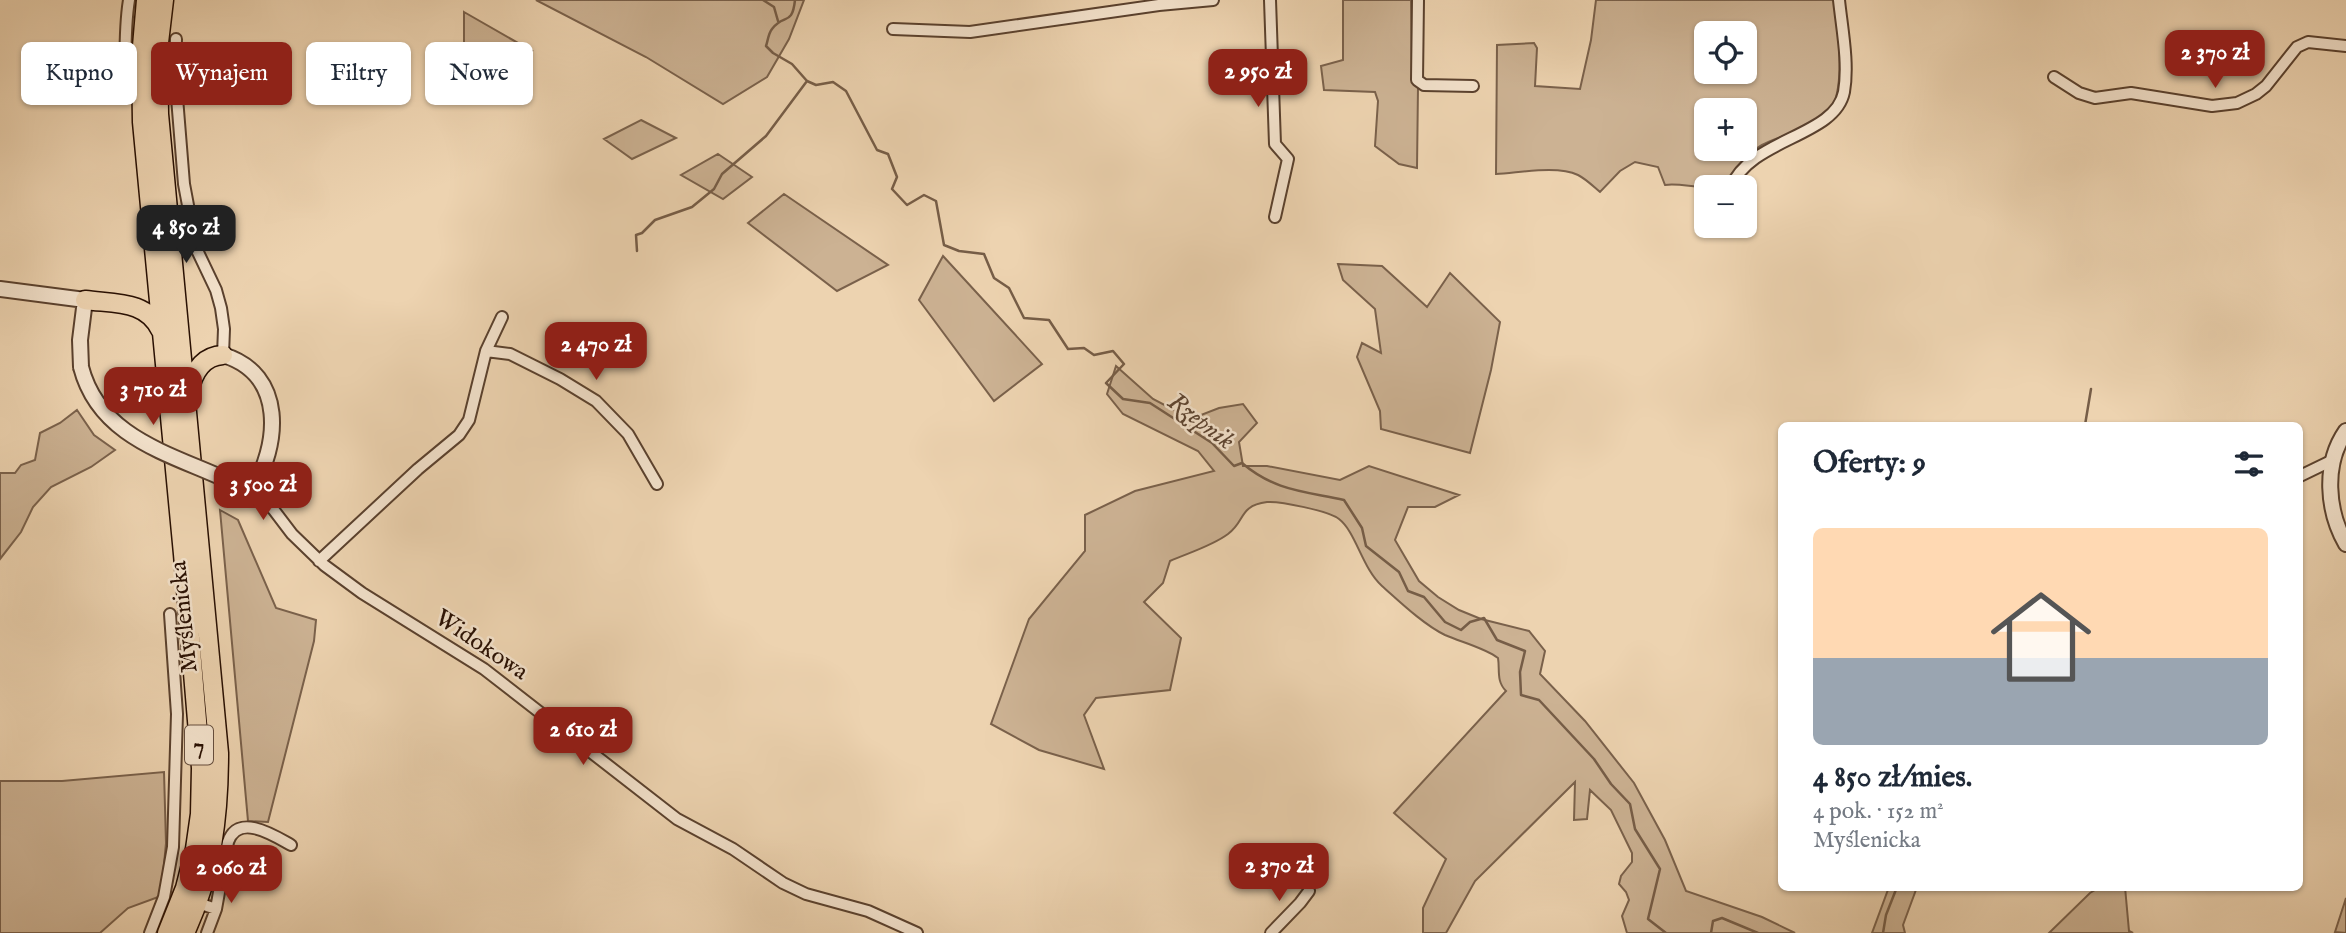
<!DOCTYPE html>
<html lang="pl">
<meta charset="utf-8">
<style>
body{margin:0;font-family:"IM FELL English",serif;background:#f2f2f3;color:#1f2937;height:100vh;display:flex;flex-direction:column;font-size:26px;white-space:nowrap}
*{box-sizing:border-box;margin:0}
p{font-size:23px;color:#747a83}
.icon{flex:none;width:38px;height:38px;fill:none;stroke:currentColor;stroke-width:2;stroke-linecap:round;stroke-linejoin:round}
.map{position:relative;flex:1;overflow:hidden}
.sheet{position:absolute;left:1778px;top:422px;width:525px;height:469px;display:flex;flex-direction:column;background:#fff;border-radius:10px;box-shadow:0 2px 5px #0004}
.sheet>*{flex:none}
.hud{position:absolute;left:21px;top:42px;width:665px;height:63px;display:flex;gap:14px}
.controls{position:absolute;left:1694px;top:21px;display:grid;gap:14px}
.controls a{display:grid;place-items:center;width:63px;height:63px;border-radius:10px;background:#fff;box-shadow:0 2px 5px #0004;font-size:35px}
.price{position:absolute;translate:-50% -60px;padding:0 16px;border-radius:14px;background:#8f2418;color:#fff;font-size:23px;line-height:46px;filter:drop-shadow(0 2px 4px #0008)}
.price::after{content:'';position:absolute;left:50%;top:42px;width:21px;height:16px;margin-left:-10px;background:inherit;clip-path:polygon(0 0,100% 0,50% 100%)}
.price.selected{background:#222;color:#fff}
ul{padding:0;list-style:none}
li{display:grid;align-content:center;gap:14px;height:371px;padding:0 35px}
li+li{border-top:2px solid #e0e1e3}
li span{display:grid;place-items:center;height:217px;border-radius:10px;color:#555}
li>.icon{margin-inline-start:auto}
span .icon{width:126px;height:126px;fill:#fffc;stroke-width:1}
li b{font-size:30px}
h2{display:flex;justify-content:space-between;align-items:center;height:84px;padding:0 35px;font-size:30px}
.pill{padding:0 24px;border-radius:10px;background:#fff;box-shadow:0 2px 5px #0004;font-size:24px;line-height:63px}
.pill.selected{background:#8f2418;color:#fff}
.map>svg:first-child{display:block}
.green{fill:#ccb293;stroke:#7a614b;stroke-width:2;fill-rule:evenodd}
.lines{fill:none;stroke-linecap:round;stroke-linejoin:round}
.stream{stroke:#765d47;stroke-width:2.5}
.minor-casing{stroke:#5a412e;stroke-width:14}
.tertiary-casing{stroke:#5a412e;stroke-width:18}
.trunk-casing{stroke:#291003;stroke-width:21}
.minor{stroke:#f3e2cc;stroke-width:10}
.tertiary{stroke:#f3e2cc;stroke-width:14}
.trunk{stroke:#edd3b0;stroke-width:18}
.tertiary-bridge-casing{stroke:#5a412e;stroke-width:18;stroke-linecap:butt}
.tertiary-bridge{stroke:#f3e2cc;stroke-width:14}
.labels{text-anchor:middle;stroke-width:5;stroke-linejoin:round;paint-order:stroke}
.shield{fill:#f3e2cc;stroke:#664f3f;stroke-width:2}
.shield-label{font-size:23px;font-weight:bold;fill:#291003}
.street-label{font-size:24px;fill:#291003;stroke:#f3e2cc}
.water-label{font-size:26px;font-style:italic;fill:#5d4431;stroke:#f3e2cc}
</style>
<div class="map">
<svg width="2346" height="933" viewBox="0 0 2346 933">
<rect width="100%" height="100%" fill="#edd3b0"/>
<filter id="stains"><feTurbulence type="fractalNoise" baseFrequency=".00286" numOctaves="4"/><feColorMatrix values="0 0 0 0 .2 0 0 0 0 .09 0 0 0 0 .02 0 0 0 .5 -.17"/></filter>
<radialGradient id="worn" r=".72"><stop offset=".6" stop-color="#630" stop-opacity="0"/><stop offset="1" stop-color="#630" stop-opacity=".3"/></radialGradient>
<path class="green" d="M536,0h268l-15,39 -22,38 -44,27 -77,-47z
M1343,0h68l1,80 6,7 -1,81 -18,-4 -24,-18 3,-45 -3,-9 -51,-2 -3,-24 22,-6z
M1596,0h240c1,29 12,95 -10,116 -14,13 -45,19 -64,29 -19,10 -29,40 -54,42 -14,1 -28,-4 -43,-2l-7,-18 -23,-5 -15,9 -20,21c-6,-5 -14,-13 -22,-17 -21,-10 -59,-2 -82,-1l1,-129 37,-2 3,5 -2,38 45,3 11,-49zM1706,33h39v39h-39zM1706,110h39v39h-39z
M464,12l68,39 -33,28 -35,-19z
M641,120l35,18 -44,21 -28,-20z
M718,154l34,23 -29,22 -42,-24z
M784,194l104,71 -51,26 -89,-68z
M943,256l99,108 -48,37 -75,-101z
M1338,264l44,2 45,41 23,-34 50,49 -9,48 -21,83 -89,-24 -1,-18 -23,-54 5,-14 19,10 -6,-44 -32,-29z
M1116,366l37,33 21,11 22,7 23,-9 24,-4 14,19 -18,19 4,24h24l73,14 29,-14 90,29 -24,12h-27l-13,33 24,41 19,16 21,13 22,9 48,12 16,20 -5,23 45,47 49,62 31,57 21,51 76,26 33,16h-168l-5,-17 7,-16 -3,-8 -7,-8 2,-8 11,-14v-9l-21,-43 -21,-20 -3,29 -13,1 1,-38 -100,99 -29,52h-23v-25l23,-49 -52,-46 112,-122c-10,-10 -6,-21 -8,-33 -13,-10 -37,-16 -53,-23 -21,-10 -46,-34 -63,-49 -20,-18 -26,-54 -43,-67 -10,-8 -59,-18 -72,-17 -29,4 -21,19 -39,32 -16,12 -40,19 -58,27l-7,22 -19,19 37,36 -11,52 -74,8 -12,17 20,54 -65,-19 -48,-26 38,-105 56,-68v-36l50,-24 79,-20 -16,-20 -75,-37 -16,-20z
M77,410l17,25 21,15 -24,17 -40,20 -18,20 -12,25 -21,27v-86h15l6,-8 14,-5 5,-27 20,-10z
M220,510l18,10 38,88 40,12 -2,21 -46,181 -20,-1z
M164,772l2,71 -5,53 -33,12 -28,25h-100v-152h62z
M1889,887h28l-14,38 2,8h-33z
M2100,887h25l4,44 4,2h-84l41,-40z
M2346,898v35l-11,-1z"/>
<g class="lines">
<path class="stream" d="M763,0l11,7 4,14
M795,0c-3,27 -11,13 -23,29 -4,5 -4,12 -6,17l7,7 19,11 15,17 9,4 17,-3 13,9 31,59 11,4 9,23 -5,12 15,16 17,-10 12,6 8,44 15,6 25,3 10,24 15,10 15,30 25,2 19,29 16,-1 10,7 19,-4 11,13 -18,19 17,16 27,4 62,40 22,23 8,-3c33,28 61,28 102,37l18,28 4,18 33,26 9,19 16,6 21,25 16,8 9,-8 14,-4 13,22 28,11 -5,21 1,23 18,5 55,59 17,25 19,20 5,25 25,40 -12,50 18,14
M637,251l-1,-16 6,-2 13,-13 37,-13 22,-18 8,-15 44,-38 41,-55
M2085,425l6,-36
M1711,933l2,-12 9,-3 36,15
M1883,933l3,-18 11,-28"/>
<defs>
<path id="minor" d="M1270,0l5,144 13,15 -13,58
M1418,0l-1,80 7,5 49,1
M893,29l77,3 189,-27 54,-5
M176,39l-1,34 9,111 12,64 20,42 5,18 3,21 -1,26
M2054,77l25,16 16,5 36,-5 81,13 25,-3 19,-9 10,-8 31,-39 11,-5 38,4
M125,89c1,-30 -1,-59 4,-89
M1731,187c20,-49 104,-50 113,-95 5,-29 -2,-63 -5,-92
M486,351l24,3 50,25 36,22 32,33 29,50
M2300,476l33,-16
M251,492l22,17 19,25 32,31 38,28 122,76 193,150 56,30 50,34 23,11 62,17 49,22
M319,561l99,-92 41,-34 10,-15 17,-69 16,-34
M198,903l18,6 -9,24
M216,909l12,-67c10,-30 47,-6 63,3
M150,933l14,-36 9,-50 4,-133 -7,-100
M1271,933l29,-30 9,-12"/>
<path id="tertiary" d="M0,289l85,11 -5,40 1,27
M223,355c63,19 57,90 28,137l-24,-12
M2346,431c-23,33 -19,80 0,113"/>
<path id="trunk" d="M146,0l-5,58 1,64 41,432 18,214 -1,46 -5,35 -10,39 -18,45
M164,0l-6,51 1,63 60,639c0,63 -7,122 -34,180
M85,300c30,4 62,0 76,31
M189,392c4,-19 13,-36 34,-37"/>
</defs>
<use href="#minor" class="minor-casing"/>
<use href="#tertiary" class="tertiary-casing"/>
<use href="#trunk" class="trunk-casing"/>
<use href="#minor" class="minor"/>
<use href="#tertiary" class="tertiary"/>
<use href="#trunk" class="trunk"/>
<defs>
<path id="tertiary-bridge" d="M81,367c18,70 87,86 146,113"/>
</defs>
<use href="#tertiary-bridge" class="tertiary-bridge-casing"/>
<use href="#tertiary-bridge" class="tertiary-bridge"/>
</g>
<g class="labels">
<rect class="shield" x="185" y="725.5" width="28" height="39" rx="5"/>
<g class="shield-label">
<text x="199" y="753">7</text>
</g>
<g class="street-label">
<text transform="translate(183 617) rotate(-96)" y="8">Myślenicka</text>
<text transform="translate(482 644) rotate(34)" y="8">Widokowa</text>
</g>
<g class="water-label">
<text transform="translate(1202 420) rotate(37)" y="9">Rzepnik</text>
</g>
</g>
<rect width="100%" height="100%" filter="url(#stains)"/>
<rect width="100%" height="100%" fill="url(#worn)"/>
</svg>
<div class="controls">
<a><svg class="icon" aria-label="locate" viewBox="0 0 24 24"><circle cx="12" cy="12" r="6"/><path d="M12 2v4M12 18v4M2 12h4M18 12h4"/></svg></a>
<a>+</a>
<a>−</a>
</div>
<b class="price" style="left:2215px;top:90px">2 370 zł</b>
<b class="price" style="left:1258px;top:109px">2 950 zł</b>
<b class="price selected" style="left:186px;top:265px">4 850 zł</b>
<b class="price" style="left:596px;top:382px">2 470 zł</b>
<b class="price" style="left:153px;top:427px">3 710 zł</b>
<b class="price" style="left:263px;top:522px">3 500 zł</b>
<b class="price" style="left:583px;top:767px">2 610 zł</b>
<b class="price" style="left:1279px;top:903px">2 370 zł</b>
<b class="price" style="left:231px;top:905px">2 060 zł</b>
<div class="hud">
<a class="pill">Kupno</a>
<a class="pill selected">Wynajem</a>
<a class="pill">Filtry</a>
<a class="pill">Nowe</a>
</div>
<section class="sheet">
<h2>Oferty: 9<svg class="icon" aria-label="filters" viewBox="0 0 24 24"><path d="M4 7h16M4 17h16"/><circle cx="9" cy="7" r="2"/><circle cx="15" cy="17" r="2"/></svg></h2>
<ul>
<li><span style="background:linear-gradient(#ffd9b3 60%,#9aa5b1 0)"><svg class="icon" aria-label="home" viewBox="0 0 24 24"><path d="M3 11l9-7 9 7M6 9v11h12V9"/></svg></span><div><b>4 850 zł/mies.</b><p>4 pok. · 152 m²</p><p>Myślenicka</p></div></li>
</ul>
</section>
</div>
